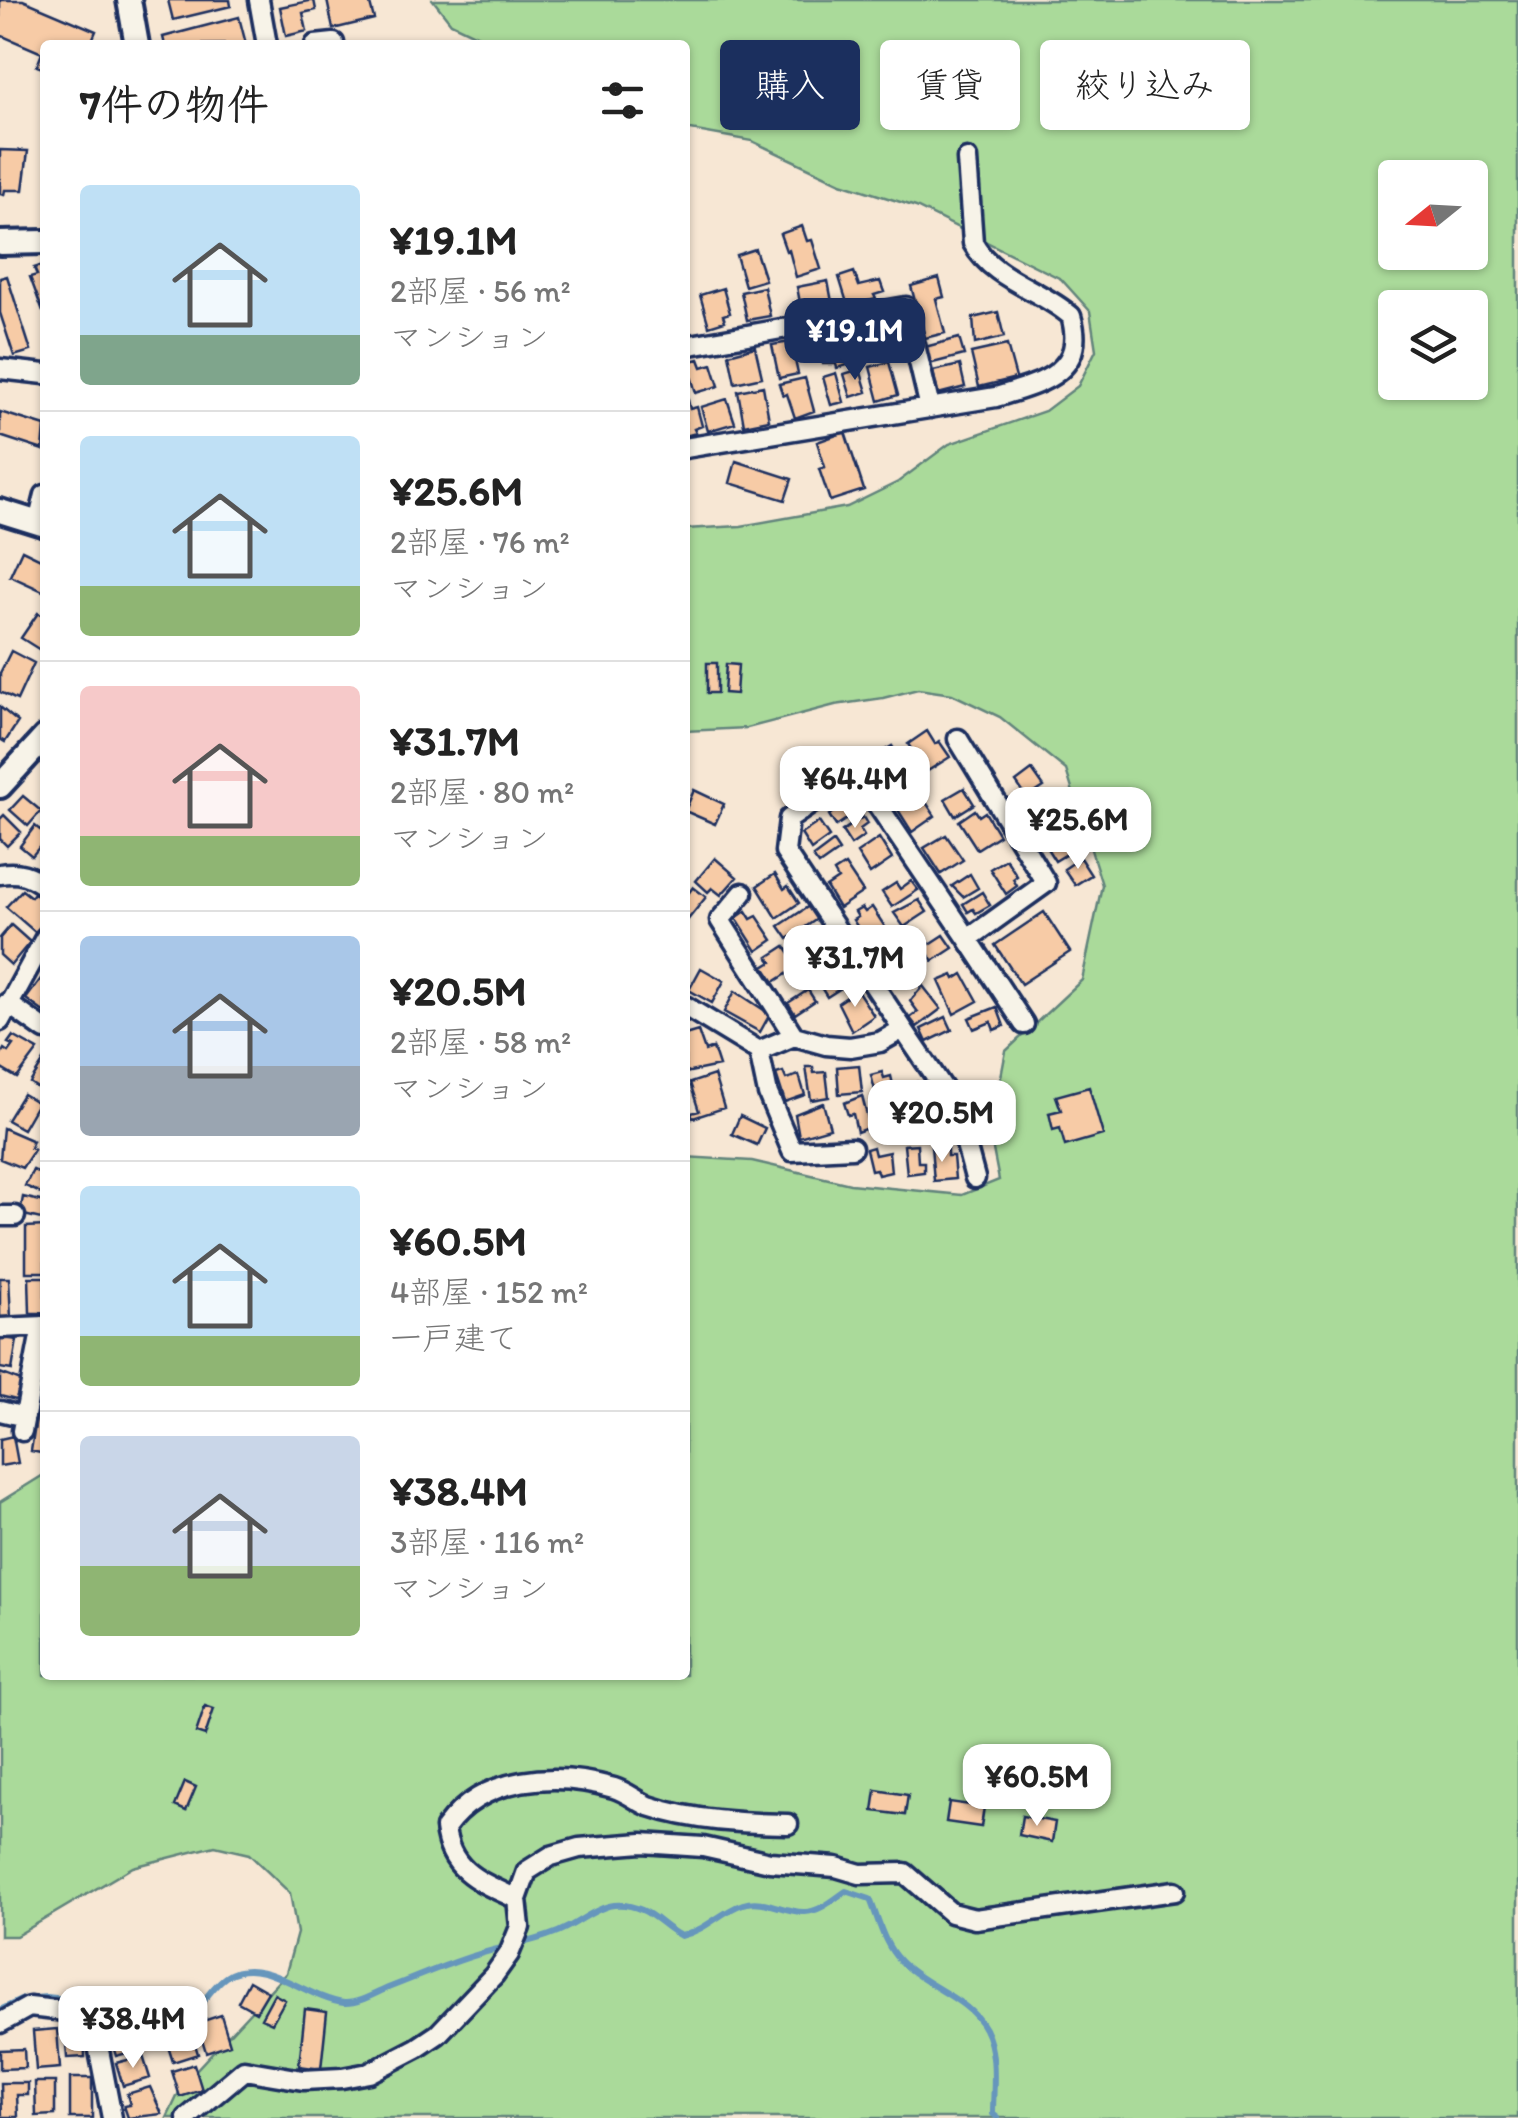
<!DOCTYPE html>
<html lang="ja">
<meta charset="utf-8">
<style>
body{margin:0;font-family:Itim,"Klee One",sans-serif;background:#f6f6f6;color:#222;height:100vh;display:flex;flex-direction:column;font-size:38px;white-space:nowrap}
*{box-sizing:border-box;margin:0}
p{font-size:32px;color:#767676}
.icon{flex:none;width:55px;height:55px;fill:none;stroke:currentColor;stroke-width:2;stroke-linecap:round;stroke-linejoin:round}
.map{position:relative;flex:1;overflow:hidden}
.sheet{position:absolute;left:40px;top:40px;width:650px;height:1640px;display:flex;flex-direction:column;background:#fff;border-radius:10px;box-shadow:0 2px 8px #0004}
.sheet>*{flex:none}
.hud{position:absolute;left:720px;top:40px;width:648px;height:90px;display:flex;gap:20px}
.needle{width:65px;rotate:252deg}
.controls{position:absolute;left:1378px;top:160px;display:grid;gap:20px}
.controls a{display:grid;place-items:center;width:110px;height:110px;border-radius:10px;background:#fff;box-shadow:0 2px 8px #0004;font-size:50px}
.price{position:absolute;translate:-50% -85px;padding:0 22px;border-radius:20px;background:#fff;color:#222;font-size:32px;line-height:65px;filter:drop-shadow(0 2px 5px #0008)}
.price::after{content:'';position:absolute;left:50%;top:60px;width:30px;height:22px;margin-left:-15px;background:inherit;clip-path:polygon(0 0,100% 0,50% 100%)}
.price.selected{background:#1b2f5e;color:#fff}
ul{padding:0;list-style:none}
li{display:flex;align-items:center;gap:30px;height:250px;padding:0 40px}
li+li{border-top:2px solid #e0e0e0}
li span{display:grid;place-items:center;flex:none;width:280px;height:200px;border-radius:10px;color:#555}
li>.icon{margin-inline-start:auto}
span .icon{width:120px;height:120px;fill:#fffc;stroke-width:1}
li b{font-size:42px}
h2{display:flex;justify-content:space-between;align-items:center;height:120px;padding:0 40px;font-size:42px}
.chip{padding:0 35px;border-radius:10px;background:#fff;box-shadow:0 2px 8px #0004;font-size:35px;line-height:90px}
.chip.selected{background:#1b2f5e;color:#fff}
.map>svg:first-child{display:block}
.green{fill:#aada9a;stroke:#62847c;stroke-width:2.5;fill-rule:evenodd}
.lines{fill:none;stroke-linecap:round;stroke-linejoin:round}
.stream{stroke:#6696bc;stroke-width:6}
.building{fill:#f7cba6;stroke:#1b2f5e;stroke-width:2.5}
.street-casing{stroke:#1b2f5e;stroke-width:25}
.secondary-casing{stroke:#1b2f5e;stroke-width:30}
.street{stroke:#f7f3e8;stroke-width:18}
.secondary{stroke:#f7f3e8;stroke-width:22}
</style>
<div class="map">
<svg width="1518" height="2118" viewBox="0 0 1518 2118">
<rect width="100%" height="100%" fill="#f7e7d4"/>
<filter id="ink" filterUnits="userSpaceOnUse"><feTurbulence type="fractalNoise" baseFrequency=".01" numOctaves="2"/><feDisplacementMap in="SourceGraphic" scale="20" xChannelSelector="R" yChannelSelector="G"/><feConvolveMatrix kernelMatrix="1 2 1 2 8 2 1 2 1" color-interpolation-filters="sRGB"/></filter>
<g filter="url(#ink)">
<path class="green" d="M433,0h1085v2118h-1351l16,-34 103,-111 11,-40 -7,-40 -41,-39 -34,-8 -82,21 -117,69h-16v-434l45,-28v201h640v-518l67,4 98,23 112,11 37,-15 -9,-46 16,-83 76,-71 20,-95 -36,-115 -66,-53 -48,-23 -34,-5 -35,9 -48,7 -88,23 -62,3v-202l56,-3 106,-19 51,-25 51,-38 96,-33 33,-25 18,-36 -6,-39 -29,-32 -145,-72 -75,-24 -89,-42 -67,-12v-84h-188l-46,-22zM1395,178h75v74h-75zM1395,308h75v74h-75z"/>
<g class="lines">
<path class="stream" d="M518,1944c18,-4 36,-9 52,-18 25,-14 41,-30 72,-16 14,6 24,19 39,26 24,-5 39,-24 62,-32 22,-7 41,9 62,8 15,0 29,-13 41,-21l24,8c9,22 13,44 30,62 24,25 69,37 85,68 13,25 8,58 8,85l5,4
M0,2010l23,-11 24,-2 135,16 14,-2c9,-12 19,-27 31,-35 35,-22 80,23 117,27 14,1 32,-10 44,-15 39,-15 77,-32 118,-41"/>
</g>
<path class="building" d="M0,0h23l73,31 -6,14h-45v24l-8,-3 5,-13 -42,-18z
M168,0h62l1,6 -58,14z
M314,0l2,10 -13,3 4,18 -21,5 -6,-29z
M327,0h42l5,19 -41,10z
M239,17l7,27 -81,1 -2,-8z
M0,150l28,1 -5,39h-18l-1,5 -4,-1z
M802,226l5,15 5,-1 9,29 -25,8 -7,-27 -3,1 -6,-17z
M755,249l10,31 -20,6 -9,-31z
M40,266l5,14 -2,32 -13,-35 7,-2 -3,-7z
M854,272l5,14 21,-5 4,11 -10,3 2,4 -28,7 -9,-29z
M7,276l24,75 -17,5 -14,-43v-35z
M939,278l5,19 -8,2 9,34 -20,5 -14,-52z
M828,281l5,26 -31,6 -5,-26z
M764,287l6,29 -23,4 -6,-28z
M723,288l7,25 -7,2 2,6 -16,5 -9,-31z
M998,312l6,25 -29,7 -2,-26z
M872,321l9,25 10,-3 3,9 -25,9 -12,-34z
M836,326l4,12 -7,2 3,9 18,-8 5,16 -10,3 2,4 -14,4 -1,-4h-13l-10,-32z
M959,338l5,17 -35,9 -4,-17z
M791,342l7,32 -19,4 -7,-33z
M1007,345l9,33 -37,9 -8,-34z
M755,347l7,30 -27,6 -6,-29z
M699,359l3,8 10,-3 7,22 -23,7 -9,-31z
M889,362l9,33 -19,6 -9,-34z
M960,365l5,22 -27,7 -5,-23z
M860,369l7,23 -16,5 -7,-23z
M836,373l8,29 -13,3 -8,-28z
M805,378l9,33 -19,7 -8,-24 -4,2 -4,-12z
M763,386l6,34 -25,5 -6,-34z
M727,399l8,24 -27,8 -7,-24z
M688,400l2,9 7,-2 5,19 -8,3 2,4 -11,3v-35z
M0,412l45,14 -2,24 -43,-14z
M845,432l19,58 -34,11 -11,-32 6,-2 -8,-25z
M736,461l56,18 -7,21 -55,-17z
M22,550l23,11v31l-35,-16z
M38,613l7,4v36l-24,-15z
M11,651l23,12 -17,37 -17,-8v-19z
M707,663h10v30h-10z
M726,664l12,1 -2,29 -12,-1z
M0,707l18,15 -13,20 -5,-3z
M927,731l8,13 4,-3 11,16 -24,15 -18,-28z
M892,746l16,25 -19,12 -17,-25z
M1032,770l12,17 -17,11 -11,-16z
M964,788l10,16 -19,12 -10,-17z
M694,790l30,14 -9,20 -30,-13z
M918,790l17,26 -23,16 -17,-27z
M1055,795l10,19 -32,17 -6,-11 6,-4 -3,-7z
M23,796l18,15 -13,15 -18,-16z
M850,801l3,3 5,-3 5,7 -27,18 -7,-11z
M975,810l4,6 6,-4 14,23 -22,14 -18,-28z
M4,815l17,17 -14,14 -7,-7v-20z
M863,817l4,7 -7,5 4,7 -13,9 -9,-14z
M819,822l10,15 -18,13 -10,-16z
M1065,825l13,22 -23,14 -12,-19z
M35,826l10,8v6l-13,16 -12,-10z
M946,835l17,25 -22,14 -17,-26z
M879,838l13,21 -22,15 -13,-21z
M833,842l6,9 -20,14 -6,-8z
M715,858l22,19 -16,18 -9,-7 -4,4 -12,-11z
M1080,858l11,17 -16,10 -11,-16z
M1006,859l11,17 -4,3 4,7 -11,8 -16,-25z
M845,865l18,27 -24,16 -13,-21 12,-8 -4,-7z
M775,874l9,15 4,-3 11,17 -22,15 -20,-32z
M970,874l8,14 -15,9 -11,-11z
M911,881l7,9 -26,17 -10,-15 14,-9 4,6z
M693,887l13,10 -20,25 -1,-24z
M22,890l9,7 3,-4 11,10v18l-10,11 -29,-25z
M982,892l8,13 -14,8 -3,-4 -5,3 -5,-8z
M919,900l8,12 -23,15 -10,-14z
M809,906l8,13 -29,20 -9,-13z
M872,907l13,20 -19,13 -13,-20 5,-3 -3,-5 7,-4 3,4z
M746,911l5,8 6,-3 16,24 -16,11 -21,-33z
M1044,912l26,40 -49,32 -26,-39z
M11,925l19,17 -19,23 -11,-10v-17z
M821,927l8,14 -27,18 -9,-14z
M944,935l9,13 -20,13 -9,-13z
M897,939l19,29 -22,14 -19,-29z
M785,946l14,20 -25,16 -10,-15 8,-5 -4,-5z
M836,953l6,8 -28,18 -5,-8z
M701,968l23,13 -12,22 -23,-13z
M850,971l5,8 -28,18 -5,-8 4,-2 -3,-5 8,-5 3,5z
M963,974l15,27 -24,13 -15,-33 14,-6 2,4z
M43,976l2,2v35l-19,-14z
M923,986l18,23 -24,18 -7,-9 8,-6 -8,-11z
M808,990l7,11 -20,13 -7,-11z
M857,990l17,26 -22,15 -14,-28z
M735,991l35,23 -10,18 -36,-20z
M997,1007l7,19 -10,4 -3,-8 -17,7 -5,-11z
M946,1017l6,13 -25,12 -6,-13z
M698,1031l7,20 8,-3 6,18 -34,7v-38z
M13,1036l25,14 -21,28 -17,-10v-12l4,-7 4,3 5,-7 -5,-2z
M45,1059v34l-15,-10z
M859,1065l3,27 -23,2 -2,-27z
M806,1067h7l1,6 12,-1 3,25 -18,3z
M783,1072l3,7 13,-4 6,20 -20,7 -9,-28z
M882,1072l2,6 7,-2 3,13 -2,1 2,7 -11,3 -2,-7 -5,1 -5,-19z
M714,1075l10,33 -31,10 -2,-5 8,-2 -9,-28z
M917,1082l4,19 -16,3 -4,-19z
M1089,1087l14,48 -38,11 -5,-18 -7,2 -4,-17 12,-3 -5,-14z
M23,1094l15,9 -15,26 -16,-9z
M862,1096l8,31 -13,5 -4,-18 -5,1 -4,-12z
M823,1103l7,25 -31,9 -4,-23z
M894,1105l6,21 -18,6 -6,-21z
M924,1108l2,9 8,-1 2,9 -27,5 -4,-18z
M740,1116l25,12 -8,17 -25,-11z
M3,1128l30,13 -3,7 4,2 -12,18 -22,-9z
M917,1144l1,18h6v10l-17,2 -3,-29z
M931,1146h9l1,4 6,-1v7h6l2,23 -21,2z
M873,1147l2,8 14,-3 2,20 -13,3 -2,-6 -5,1 -5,-21z
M33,1170l12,5v20l-20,-9z
M23,1197l22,5v18l-25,-6z
M45,1226v46h-19v-45z
M29,1277h16v36h-15z
M0,1278h9l2,40 -11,1z
M4,1338l13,2 -5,30 -12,-2v-29z
M0,1373l21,8 -5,19 -16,-4z
M41,1387l4,1v66l-14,-3z
M13,1436l5,27 -18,3v-27z
M205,1706l9,3 -9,27 -9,-3z
M185,1782l11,5 -10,24 -11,-5z
M876,1790l32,5 -3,20 -32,-4z
M949,1802l35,5 -3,20 -35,-5z
M1022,1816l33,6 -3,20 -33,-7z
M249,1981l19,11 -12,20 -18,-10z
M274,1994l11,6 -13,23 -11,-5z
M305,2009l22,3 -6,57 -22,-3z
M221,2015l9,29 -24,8 -9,-29z
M139,2025l7,23 -30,8 -7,-23z
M84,2026l1,31 -18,1 -2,-31z
M57,2029l3,39 -24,2 -3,-39z
M180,2029l1,5 10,-3 7,23 -25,8 -9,-28z
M24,2049l1,19 -25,1v-19z
M143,2056l7,22 -27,8 -7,-23z
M194,2064l8,26 -22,7 -8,-26z
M70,2078h22v40h-22z
M35,2082h20v33l-19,1z
M1,2083h27v12h-11l1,22h-16z
M150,2087l12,27 -34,4 -4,-12 6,-1 -3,-11z"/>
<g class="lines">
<defs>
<path id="street" d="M259,0l8,45
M315,45l19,-2
M685,346l221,-39 24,101
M0,369l45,5
M685,448l311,-51c43,-13 92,-24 75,-81 -30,-27 -78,-36 -98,-73l-6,-84
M38,523l7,-28
M0,874c19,-3 30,1 45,12
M743,893l-23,27 74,116
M968,939l56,85
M7,1003l38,27
M685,1006l74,45 35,-15 32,9 24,2 30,-5 23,-13 -118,-177 4,-33 67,-46 112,166 78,-56 -88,-144
M0,1021l45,-83
M903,1029l53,78 19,71
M759,1051l9,43 24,57 60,-3
M0,1216h15
M0,1328l45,-2
M0,1411l25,6
M22,1431l20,-105
M517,1899c-36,-17 -67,-27 -72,-71 38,-53 111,-57 169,-40 13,4 23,13 35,18 44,15 94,17 139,18
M0,2023l29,-16 63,7 20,104
M187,2118l57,-48 59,10 39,-2 27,-5 48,-25 21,-14 56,-59 15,-21 11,-27 -3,-28 10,-28 24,-15 28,-8 63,-5 61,4 67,15 66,5 24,7 45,-1 46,40 24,6 200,-28"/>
<path id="secondary" d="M129,0l8,45
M0,243l45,-1
M0,511l45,14
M0,786l45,-49"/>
</defs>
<use href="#street" class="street-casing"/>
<use href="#secondary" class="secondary-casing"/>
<use href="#street" class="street"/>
<use href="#secondary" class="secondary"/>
</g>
</g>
</svg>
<div class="controls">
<a><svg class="needle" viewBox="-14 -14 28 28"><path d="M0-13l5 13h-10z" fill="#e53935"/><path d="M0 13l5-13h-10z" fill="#767676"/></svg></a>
<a><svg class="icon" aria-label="layers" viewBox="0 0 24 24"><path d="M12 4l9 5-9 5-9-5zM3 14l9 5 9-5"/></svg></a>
</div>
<b class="price selected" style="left:855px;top:383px">¥19.1M</b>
<b class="price" style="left:855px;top:831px">¥64.4M</b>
<b class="price" style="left:1078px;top:872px">¥25.6M</b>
<b class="price" style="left:855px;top:1010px">¥31.7M</b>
<b class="price" style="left:942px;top:1165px">¥20.5M</b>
<b class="price" style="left:1037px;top:1829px">¥60.5M</b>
<b class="price" style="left:133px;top:2071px">¥38.4M</b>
<div class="hud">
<a class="chip selected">購入</a>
<a class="chip">賃貸</a>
<a class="chip">絞り込み</a>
</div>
<section class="sheet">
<h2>7件の物件<svg class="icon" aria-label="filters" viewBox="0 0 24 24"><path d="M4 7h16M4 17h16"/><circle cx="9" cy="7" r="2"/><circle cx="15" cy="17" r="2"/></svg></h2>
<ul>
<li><span style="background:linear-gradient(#bfe0f5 75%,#7fa58c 0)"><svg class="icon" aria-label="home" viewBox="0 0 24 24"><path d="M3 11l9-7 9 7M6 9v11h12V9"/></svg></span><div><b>¥19.1M</b><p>2部屋 · 56 m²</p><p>マンション</p></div></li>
<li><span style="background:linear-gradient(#bfe0f5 75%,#8fb573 0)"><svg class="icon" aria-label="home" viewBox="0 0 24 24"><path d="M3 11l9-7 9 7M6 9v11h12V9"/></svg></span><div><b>¥25.6M</b><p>2部屋 · 76 m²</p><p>マンション</p></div></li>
<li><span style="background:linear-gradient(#f6c9c9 75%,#8fb573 0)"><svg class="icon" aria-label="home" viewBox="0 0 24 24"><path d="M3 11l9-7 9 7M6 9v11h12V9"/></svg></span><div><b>¥31.7M</b><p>2部屋 · 80 m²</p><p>マンション</p></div></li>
<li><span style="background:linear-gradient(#a9c7e8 65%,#9aa5b1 0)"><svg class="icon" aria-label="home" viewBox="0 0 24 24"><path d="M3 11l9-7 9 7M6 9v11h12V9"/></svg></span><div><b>¥20.5M</b><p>2部屋 · 58 m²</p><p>マンション</p></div></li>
<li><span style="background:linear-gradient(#bfe0f5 75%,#8fb573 0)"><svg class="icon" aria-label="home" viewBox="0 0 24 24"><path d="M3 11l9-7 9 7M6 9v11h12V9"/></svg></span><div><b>¥60.5M</b><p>4部屋 · 152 m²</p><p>一戸建て</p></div></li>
<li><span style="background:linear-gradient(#c9d6e8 65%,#8fb573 0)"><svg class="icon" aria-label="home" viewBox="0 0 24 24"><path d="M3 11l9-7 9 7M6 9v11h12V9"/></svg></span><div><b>¥38.4M</b><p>3部屋 · 116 m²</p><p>マンション</p></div></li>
</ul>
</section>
</div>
